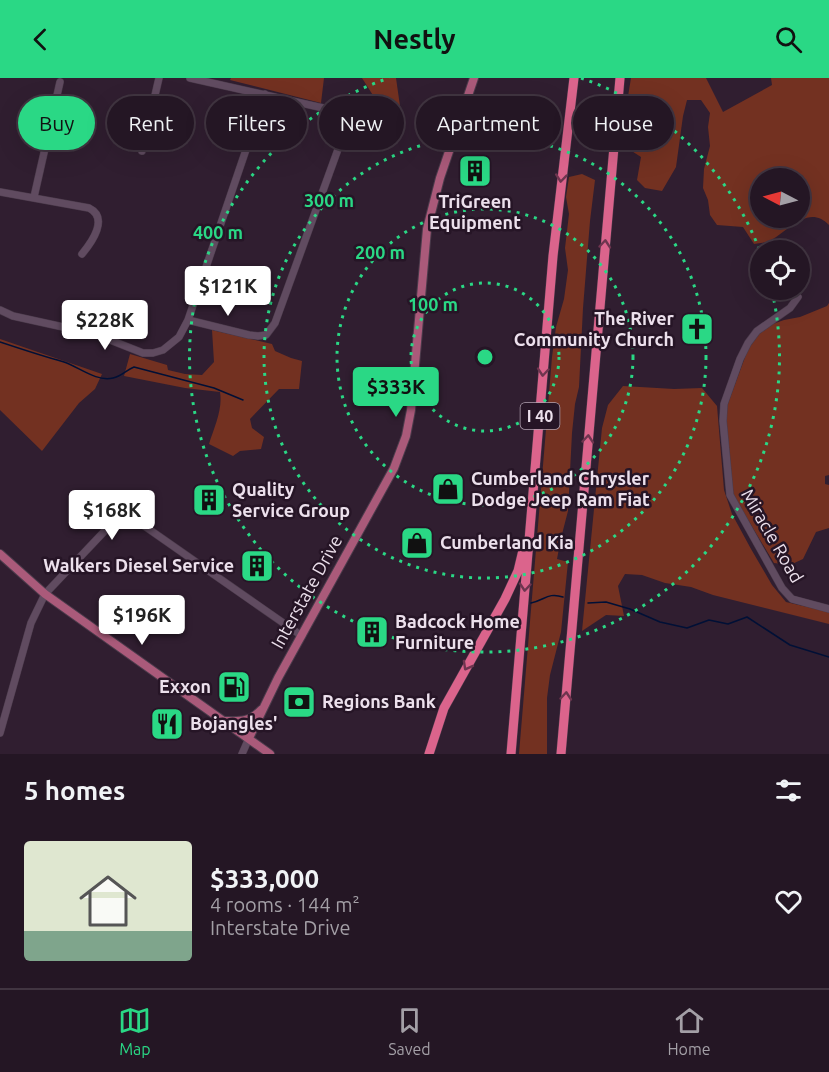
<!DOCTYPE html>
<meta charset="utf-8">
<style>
body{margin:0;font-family:Ubuntu,sans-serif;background:#2c1f2c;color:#f1f3f6;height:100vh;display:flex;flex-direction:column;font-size:22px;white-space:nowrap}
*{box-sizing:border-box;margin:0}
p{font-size:20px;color:#a39fa6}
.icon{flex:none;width:33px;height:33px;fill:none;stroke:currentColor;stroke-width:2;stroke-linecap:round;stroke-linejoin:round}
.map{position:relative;height:676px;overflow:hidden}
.details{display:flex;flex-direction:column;background:#241624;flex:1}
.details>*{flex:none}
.guide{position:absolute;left:18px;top:18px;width:794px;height:54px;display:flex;gap:12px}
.needle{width:39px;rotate:276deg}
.controls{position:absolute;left:750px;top:90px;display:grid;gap:12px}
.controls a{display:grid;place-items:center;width:60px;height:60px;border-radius:50%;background:#241624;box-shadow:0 6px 24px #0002,0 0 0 2px #413541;font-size:30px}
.price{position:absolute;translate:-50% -51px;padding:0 14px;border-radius:6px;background:#fff;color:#222;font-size:20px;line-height:39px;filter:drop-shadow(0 2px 3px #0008)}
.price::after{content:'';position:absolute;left:50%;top:36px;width:18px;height:14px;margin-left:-9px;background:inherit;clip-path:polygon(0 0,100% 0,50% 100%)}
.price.selected{background:#2ad885;color:#111}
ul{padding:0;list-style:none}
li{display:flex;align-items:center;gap:18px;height:150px;padding:0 24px}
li+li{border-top:2px solid #413541}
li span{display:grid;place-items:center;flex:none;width:168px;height:120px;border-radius:6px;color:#555}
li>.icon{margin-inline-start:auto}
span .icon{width:72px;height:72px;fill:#fffc;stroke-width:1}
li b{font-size:26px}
h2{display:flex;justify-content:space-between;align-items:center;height:72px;padding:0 24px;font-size:26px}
.chip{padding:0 21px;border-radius:27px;background:#241624;box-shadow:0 6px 24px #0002,0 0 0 2px #413541;font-size:21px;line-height:54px}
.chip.selected{background:#2ad885;color:#111}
header{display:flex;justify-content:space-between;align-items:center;height:78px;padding:0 24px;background:#2ad885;color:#111;font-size:27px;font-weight:600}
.tabs{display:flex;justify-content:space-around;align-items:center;height:84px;border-top:2px solid #413541;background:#241624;font-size:16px;color:#a39fa6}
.tabs a{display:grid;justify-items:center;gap:3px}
.tabs .selected{color:#2ad885}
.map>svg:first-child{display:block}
.green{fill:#733121;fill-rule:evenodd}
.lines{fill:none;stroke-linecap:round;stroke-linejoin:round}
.stream{stroke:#001036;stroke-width:1.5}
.minor-casing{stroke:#4b3b4b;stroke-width:8}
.major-casing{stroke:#4b3b4b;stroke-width:10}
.highway-casing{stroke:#4b3b4b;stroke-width:10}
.minor{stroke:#604b60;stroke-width:7}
.major{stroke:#aa5a7a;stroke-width:8}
.highway{stroke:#db648c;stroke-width:9}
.oneway{stroke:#6e354f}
.ring{fill:none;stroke:#2ad885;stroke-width:3;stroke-dasharray:3 6}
.labels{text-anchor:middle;stroke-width:5;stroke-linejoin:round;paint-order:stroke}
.shield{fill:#261526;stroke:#b1a3b1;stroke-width:1.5}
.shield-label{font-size:16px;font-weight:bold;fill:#ece0ec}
.poi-label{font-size:18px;font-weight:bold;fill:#ece0ec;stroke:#261526;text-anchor:start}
.street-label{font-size:18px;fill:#ece0ec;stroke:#261526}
.centre{fill:#2ad885;stroke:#261526;stroke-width:3}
.ring-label{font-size:18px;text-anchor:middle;font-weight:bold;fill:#2ad885;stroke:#261526;stroke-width:5;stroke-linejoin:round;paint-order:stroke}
</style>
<header><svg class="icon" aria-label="back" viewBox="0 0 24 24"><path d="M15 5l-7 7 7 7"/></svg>Nestly<svg class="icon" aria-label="search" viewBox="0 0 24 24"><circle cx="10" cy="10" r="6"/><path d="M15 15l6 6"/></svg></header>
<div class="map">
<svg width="829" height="676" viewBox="0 0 829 676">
<rect width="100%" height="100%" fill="#301e30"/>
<path class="green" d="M231,0h93l-3,25 -91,-23z
M362,0h34l5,35 -13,6z
M631,0h75l17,34 49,-27 -1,-7h58v147c-21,-22 -41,7 -60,16 -4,2 -10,2 -15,3l-11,-17 -26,-2 -7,-10 -2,-15 -5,-12 1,-19 6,-23 -2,-19 2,-14 -9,-13h-14l-4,16 -7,51 -14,24 -17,-3 -8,-8 4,-23 -14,-9 -6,-9zM760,100h40v40h-40z
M582,96l13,6 -5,41 -7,87 -4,79 -4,17 -3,29 -4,78 -7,27 -4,21 11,3 -7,70 -11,43 -3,23v56h-28l33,-397 4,-30 8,-28 4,-29 -3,-22 4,-34 -3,-17 3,-20z
M829,225v172l-4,1v8l4,1v43l-13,4 -13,27 -13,6 -16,-2 -41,-68 -8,-74 2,-15 21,-57 11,-15 14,-10 11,-4 16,-3 27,-11z
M212,252l60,14 3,7 16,7 11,3 -3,28h-20l-29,30 2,9 12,9 -3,12 -21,2 -7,5 -24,-12c5,-16 14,-35 11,-52l-35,-4 -61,-12 6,-22 37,11 1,5 17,4 17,1 12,-13z
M0,261l102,35 -7,15 -16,14 -37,48 -42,-41z
M623,308l51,3 28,-1 15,18 7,84 8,24 19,35 21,36 14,17 43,10v12l-116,-29 -22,-8 -26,-4 -23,-8 -17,-1 -7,12 6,30 -18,-1 -24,16 20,-203 6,-23z"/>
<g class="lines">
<path class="stream" d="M0,264c21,7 42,14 64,20 15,5 32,20 49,16 9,-2 13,-8 21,-11l80,21 29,12
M531,525c14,-3 17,-11 32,-6
M588,525l18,-1 24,7 30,13 27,6 22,-8 19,4 19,-7 43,28 39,12"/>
<defs>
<path id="minor" d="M190,0l151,34 6,6 -2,12 -70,193 -9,12 -8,1 -9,-1 -61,-15 77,-226
M142,73l17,-73
M0,114l89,16c20,10 3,34 -7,46
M34,119l26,-115
M798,219l-8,11 -33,23 -9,12 -8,16 -16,45 -1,17 7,74 52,93 10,11 37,10
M0,232l13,6 82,18 48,19h10l10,-3 16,-13 9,-17
M0,655l31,-110 14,-29 72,-76 7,-3 6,1 172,120
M242,676l7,-16"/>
<path id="major" d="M0,476l45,40 225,160
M224,643c16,0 24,2 37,-11
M249,660l29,-60 116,-210 12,-32 5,-26 16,-181 13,-51 34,-100"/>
<path id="highway" d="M429,676l15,-46 61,-109 13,-28 6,-25
M511,676l42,-498 21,-178
M561,676l59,-676"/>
</defs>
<use href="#minor" class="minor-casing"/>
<use href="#major" class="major-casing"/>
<use href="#highway" class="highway-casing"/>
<use href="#minor" class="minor"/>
<use href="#major" class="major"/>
<use href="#highway" class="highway"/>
</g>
<defs><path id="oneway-chevron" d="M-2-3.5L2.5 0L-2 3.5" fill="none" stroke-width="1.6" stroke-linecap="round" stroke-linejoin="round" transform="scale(1.5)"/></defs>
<g class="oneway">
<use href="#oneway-chevron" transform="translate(561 100) rotate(96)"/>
<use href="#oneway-chevron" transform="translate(605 166) rotate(-85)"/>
<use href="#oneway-chevron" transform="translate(543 294) rotate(95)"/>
<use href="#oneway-chevron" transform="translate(588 361) rotate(-85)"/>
<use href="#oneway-chevron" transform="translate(525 509) rotate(95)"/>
<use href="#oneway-chevron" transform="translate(467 588) rotate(119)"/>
<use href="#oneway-chevron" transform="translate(566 618) rotate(-85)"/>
</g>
<g class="ring">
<circle cx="485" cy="279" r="74"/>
<circle cx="485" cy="279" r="148"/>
<circle cx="485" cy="279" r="221"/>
<path d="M581 0A295 295 0 0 1 760 173M772 213A295 295 0 1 1 389 0"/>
</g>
<defs>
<symbol id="building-square" viewBox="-11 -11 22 22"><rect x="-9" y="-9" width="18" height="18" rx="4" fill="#2ad885" stroke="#261526"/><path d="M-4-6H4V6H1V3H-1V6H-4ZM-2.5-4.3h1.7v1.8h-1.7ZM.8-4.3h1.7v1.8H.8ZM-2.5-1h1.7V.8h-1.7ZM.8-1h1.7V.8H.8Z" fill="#111"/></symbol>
<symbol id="church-square" viewBox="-11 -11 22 22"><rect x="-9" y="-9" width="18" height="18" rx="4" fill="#2ad885" stroke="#261526"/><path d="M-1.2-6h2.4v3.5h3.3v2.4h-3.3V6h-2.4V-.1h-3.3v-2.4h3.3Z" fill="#111"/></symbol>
<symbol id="shop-square" viewBox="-11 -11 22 22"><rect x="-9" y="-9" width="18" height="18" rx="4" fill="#2ad885" stroke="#261526"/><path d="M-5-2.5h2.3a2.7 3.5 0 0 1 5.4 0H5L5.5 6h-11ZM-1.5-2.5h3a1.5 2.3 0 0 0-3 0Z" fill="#111"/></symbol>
<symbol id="fuel-square" viewBox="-11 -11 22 22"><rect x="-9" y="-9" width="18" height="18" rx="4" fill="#2ad885" stroke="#261526"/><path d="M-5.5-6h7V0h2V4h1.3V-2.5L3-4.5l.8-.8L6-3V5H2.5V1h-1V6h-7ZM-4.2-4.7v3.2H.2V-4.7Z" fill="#111"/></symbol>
<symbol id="bank-square" viewBox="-11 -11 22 22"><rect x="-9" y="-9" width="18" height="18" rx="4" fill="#2ad885" stroke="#261526"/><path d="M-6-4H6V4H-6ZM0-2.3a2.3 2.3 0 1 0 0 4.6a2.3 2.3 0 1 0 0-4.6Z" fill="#111"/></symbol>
<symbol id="restaurant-square" viewBox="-11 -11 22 22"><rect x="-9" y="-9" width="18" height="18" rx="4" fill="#2ad885" stroke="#261526"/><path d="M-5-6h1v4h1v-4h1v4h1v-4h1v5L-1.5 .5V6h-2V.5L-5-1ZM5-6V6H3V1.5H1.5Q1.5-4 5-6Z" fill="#111"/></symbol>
</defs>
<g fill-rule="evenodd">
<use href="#building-square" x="456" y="74" width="38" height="38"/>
<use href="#church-square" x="678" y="232" width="38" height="38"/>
<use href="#shop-square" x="429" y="392" width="38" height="38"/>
<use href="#building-square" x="190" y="403" width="38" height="38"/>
<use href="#shop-square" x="398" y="446" width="38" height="38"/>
<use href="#building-square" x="238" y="469" width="38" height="38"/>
<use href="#building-square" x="353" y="535" width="38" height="38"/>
<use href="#fuel-square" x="215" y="590" width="38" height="38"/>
<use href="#bank-square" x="280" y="605" width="38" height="38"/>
<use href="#restaurant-square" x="148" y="627" width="38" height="38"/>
</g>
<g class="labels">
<rect class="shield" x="520.5" y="325" width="39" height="26" rx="4.5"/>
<g class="shield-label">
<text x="540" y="344">I 40</text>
</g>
<g class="poi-label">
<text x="475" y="130" text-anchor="middle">TriGreen<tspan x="475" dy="21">Equipment</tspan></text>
<text x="674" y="247" text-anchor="end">The River<tspan x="674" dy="21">Community Church</tspan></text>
<text x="471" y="407">Cumberland Chrysler<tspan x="471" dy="21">Dodge Jeep Ram Fiat</tspan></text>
<text x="232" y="418">Quality<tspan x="232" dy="21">Service Group</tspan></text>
<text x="440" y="471">Cumberland Kia</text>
<text x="234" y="494" text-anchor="end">Walkers Diesel Service</text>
<text x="395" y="550">Badcock Home<tspan x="395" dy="21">Furniture</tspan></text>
<text x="211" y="615" text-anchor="end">Exxon</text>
<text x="322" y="630">Regions Bank</text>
<text x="190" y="652">Bojangles'</text>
</g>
<g class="street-label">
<text transform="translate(772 458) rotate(60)" y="6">Miracle Road</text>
<text transform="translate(307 514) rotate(-61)" y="6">Interstate Drive</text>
</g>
</g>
<circle cx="485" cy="279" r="9" class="centre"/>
<g class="ring-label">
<text x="329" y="129">300 m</text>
<text x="218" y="161">400 m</text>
<text x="380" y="181">200 m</text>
<text x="433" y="233">100 m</text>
</g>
</svg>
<div class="controls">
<a><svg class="needle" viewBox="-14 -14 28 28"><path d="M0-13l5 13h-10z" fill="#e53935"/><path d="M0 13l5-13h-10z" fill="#a39fa6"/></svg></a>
<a><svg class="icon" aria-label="locate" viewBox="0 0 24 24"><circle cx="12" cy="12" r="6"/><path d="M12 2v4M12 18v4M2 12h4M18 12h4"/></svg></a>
</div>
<b class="price" style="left:228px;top:239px">$121K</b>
<b class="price" style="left:105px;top:273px">$228K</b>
<b class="price selected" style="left:396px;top:340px">$333K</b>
<b class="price" style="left:112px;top:463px">$168K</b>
<b class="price" style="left:142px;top:568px">$196K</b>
<div class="guide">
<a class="chip selected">Buy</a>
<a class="chip">Rent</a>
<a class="chip">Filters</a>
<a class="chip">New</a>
<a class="chip">Apartment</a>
<a class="chip">House</a>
</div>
</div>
<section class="details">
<h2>5 homes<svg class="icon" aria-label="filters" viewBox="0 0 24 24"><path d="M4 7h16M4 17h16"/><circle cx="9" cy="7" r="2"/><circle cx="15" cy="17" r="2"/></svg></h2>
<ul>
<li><span style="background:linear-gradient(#dfe7d0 75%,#7fa58c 0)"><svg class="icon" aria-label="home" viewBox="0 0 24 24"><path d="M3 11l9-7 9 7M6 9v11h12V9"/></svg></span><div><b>$333,000</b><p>4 rooms · 144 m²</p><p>Interstate Drive</p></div><svg class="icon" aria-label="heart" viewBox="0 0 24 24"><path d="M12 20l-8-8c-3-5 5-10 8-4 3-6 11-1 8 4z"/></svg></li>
</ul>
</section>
<nav class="tabs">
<a class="selected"><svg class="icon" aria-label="map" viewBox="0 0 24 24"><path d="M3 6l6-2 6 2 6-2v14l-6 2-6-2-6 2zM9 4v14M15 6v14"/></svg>Map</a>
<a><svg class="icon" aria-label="saved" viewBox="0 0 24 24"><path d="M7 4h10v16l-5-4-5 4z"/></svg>Saved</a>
<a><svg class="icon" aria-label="home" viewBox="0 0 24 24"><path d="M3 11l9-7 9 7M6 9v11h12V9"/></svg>Home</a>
</nav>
